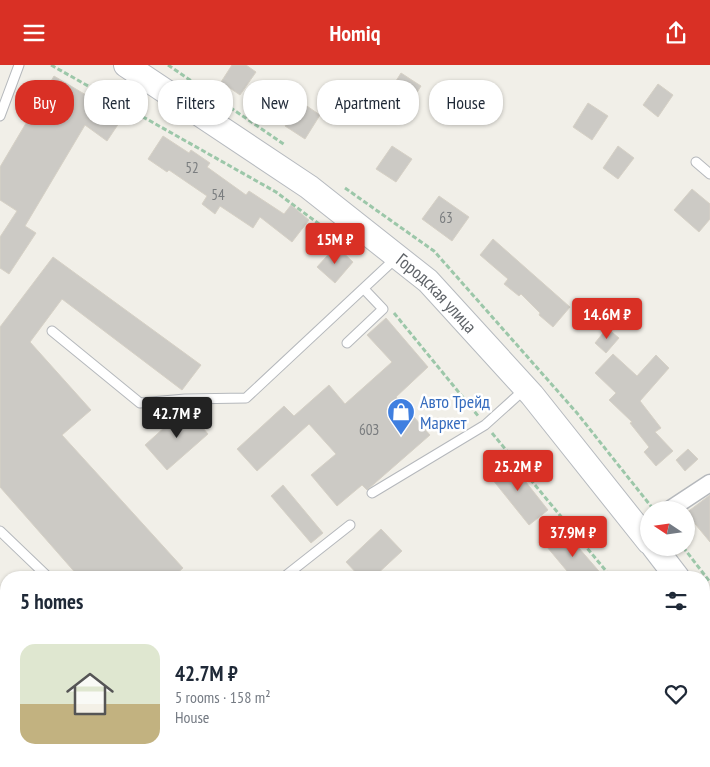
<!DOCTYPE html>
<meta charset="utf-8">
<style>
body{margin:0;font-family:"PT Sans Narrow",sans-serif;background:#f6f6f7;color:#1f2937;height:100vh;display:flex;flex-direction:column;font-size:19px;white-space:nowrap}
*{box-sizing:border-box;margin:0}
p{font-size:16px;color:#747a83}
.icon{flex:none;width:28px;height:28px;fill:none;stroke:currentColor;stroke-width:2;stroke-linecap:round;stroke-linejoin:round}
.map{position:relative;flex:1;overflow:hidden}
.side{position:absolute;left:0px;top:506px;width:710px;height:196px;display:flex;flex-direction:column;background:#fff;border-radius:20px 20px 0 0;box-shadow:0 1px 4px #0004}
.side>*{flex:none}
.top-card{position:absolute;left:15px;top:15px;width:680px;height:45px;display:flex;gap:10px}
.needle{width:32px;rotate:283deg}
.tools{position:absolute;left:640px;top:436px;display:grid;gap:10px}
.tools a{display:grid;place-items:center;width:55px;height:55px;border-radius:50%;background:#fff;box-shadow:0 1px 4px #0004;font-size:25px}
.price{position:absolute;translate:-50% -42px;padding:0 11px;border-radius:5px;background:#d93025;color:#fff;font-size:16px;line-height:32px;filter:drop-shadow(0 1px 2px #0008)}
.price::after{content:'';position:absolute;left:50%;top:30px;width:15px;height:11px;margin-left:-8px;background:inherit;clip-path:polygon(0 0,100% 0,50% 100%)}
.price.on{background:#222;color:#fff}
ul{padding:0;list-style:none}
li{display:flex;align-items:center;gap:15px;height:125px;padding:0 20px}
li span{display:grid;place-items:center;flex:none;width:140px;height:100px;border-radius:15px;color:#555}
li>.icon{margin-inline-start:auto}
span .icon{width:60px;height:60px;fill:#fffc;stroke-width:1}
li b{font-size:21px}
h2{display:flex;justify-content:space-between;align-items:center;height:60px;padding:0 20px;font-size:21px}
.pill{padding:0 18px;border-radius:20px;background:#fff;box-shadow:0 1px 4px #0004;font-size:18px;line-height:45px}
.pill.on{background:#d93025;color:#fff}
header{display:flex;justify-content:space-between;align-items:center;height:65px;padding:0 20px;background:#d93025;color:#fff;font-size:22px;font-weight:600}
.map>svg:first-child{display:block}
.building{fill:#cccac5;stroke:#d6d1c6}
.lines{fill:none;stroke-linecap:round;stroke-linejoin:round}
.lane-casing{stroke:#b5b8bc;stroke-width:11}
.street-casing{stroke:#b5b8bc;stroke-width:19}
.secondary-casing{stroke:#b6babf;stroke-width:26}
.path{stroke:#9cc7a9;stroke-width:3;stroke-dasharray:5 2.5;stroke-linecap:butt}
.lane{stroke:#fff;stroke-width:9}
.street{stroke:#fff;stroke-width:16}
.secondary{stroke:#fff;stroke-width:24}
.labels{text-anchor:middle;stroke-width:5;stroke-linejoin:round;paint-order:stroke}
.number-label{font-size:15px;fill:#7a7d7f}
.street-label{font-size:18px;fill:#5f6368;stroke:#fff}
.shop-label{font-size:18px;fill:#366cbe;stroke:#fff;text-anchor:start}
</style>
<header><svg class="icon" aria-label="menu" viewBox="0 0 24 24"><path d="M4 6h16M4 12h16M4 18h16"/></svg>Homiq<svg class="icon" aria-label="share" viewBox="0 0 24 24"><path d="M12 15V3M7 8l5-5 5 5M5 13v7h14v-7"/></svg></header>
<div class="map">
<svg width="710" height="702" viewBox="0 0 710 702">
<rect width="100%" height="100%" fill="#f1efe8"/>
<path class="building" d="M232,0h14l10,7 -16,23 -19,-13z
M401,8l20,13 -15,24 -20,-13z
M54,11l69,41 -16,24 -22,-16 -60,101 11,7 -27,41 -9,-6v-31l17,-26 -17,-11v-33z
M350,19l20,13 -16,24 -20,-13z
M658,19l15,11 -15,22 -15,-12z
M301,37l19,13 -15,24 -20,-13z
M588,38l20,13 -16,24 -19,-13z
M163,71l26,17 2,-3 19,13 -3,4 39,28 3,-4 35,23 7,-9 18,15 -17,22 -32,-25 -7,11 -33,-22 -5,8 -13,-10 5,-8 -38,-26 -2,2 -19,-13z
M392,81l20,13 -16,23 -20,-13z
M618,81l16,12 -16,21 -15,-11z
M692,124l18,15v15l-11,13 -25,-22z
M439,131l30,21 -17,24 -30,-22z
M493,174l77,68 -17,20 -14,-12 1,-2 -19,-19 -2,2 -15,-12 4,-5 -28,-24z
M336,181l17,16 -18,21 -18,-16z
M53,192l148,108 -19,25 -120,-91 -32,43 61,68 -29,25 121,133 -10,9h-94l-79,-90v-160z
M386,253l42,49 -32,30 34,38 -63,55 -5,-5 -25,21 -26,-31 25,-21 -27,-30 -52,47 -20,-22 47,-43 10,10 35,-31 16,19 47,-42 -25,-27z
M607,263l12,10 -13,15 -11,-10z
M613,289l24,22 19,-21 13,13 -29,33 21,27 -6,4 18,19 -17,15 -12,-14 5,-5 -19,-24 2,-1 -23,-22 7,-7 -21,-20z
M186,343l22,26 -41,36 -22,-25z
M688,384l10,10 -13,12 -9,-11z
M507,393l41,52 -19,15 -41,-51z
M283,420l40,48 -12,10 -40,-47z
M710,430v47l-24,-29z
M381,464l21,22 -28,26h-14l-14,-15z
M565,467l39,45h-32l-25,-30z"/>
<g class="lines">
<defs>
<path id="lane" d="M0,51l19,-51
M696,97l14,12
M52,266l88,72 45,-4 61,-1 150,-140
M347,278l36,-34 -19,-20
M372,428l113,-68 41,-37
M0,466l48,46
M284,512l66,-52
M34,702l7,-6"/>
<path id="street" d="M669,445l41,-27
M704,647l6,-6
M656,702l4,-6"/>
<g id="secondary">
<path id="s1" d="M126,0l183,122 119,94 104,114 117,147"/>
<path d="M654,482l23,30"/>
<path d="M704,546l6,7"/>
</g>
</defs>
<use href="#lane" class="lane-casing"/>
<use href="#street" class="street-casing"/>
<use href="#secondary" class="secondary-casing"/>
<path class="path" d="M51,0l225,127 78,58
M168,0l117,80
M345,123l89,63 143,162 77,97
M394,248l85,104
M492,368l119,144
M683,482l27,35
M704,610l6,-5"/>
<use href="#lane" class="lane"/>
<use href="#street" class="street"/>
<use href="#secondary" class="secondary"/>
</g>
<defs>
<symbol id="shop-pin" viewBox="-11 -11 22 30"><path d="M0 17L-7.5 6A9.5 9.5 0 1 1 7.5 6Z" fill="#3f7fe0" stroke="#fff"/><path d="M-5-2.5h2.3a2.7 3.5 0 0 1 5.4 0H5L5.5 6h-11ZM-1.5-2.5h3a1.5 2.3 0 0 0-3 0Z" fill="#fff"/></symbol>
</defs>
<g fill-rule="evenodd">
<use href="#shop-pin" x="385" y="331" width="32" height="43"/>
</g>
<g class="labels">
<g class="number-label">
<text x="192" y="108">52</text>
<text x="218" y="135">54</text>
<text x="446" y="158">63</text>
<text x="369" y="370">60З</text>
</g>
<g class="street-label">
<text dy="6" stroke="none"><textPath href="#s1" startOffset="386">Городская улица</textPath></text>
</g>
<g class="shop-label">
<text x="420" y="343">Авто Трейд<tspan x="420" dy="21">Маркет</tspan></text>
</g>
</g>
</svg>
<div class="tools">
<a><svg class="needle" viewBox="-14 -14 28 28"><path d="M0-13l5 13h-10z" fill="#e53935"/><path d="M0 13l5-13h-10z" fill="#747a83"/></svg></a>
</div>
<b class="price" style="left:335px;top:200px">15M ₽</b>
<b class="price" style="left:607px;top:275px">14.6M ₽</b>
<b class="price on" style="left:177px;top:374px">42.7M ₽</b>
<b class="price" style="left:518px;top:427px">25.2M ₽</b>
<b class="price" style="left:573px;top:493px">37.9M ₽</b>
<div class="top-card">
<a class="pill on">Buy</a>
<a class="pill">Rent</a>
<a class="pill">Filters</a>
<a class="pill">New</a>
<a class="pill">Apartment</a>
<a class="pill">House</a>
</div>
<section class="side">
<h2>5 homes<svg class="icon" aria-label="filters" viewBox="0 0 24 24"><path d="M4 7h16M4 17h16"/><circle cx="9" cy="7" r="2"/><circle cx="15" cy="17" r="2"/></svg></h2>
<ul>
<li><span style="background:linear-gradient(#dfe7d0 60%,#c2b280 0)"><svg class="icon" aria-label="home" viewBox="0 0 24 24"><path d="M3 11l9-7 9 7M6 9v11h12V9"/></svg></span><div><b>42.7M ₽</b><p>5 rooms · 158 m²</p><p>House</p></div><svg class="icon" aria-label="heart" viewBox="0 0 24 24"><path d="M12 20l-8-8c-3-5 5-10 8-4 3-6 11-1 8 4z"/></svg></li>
</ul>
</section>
</div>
